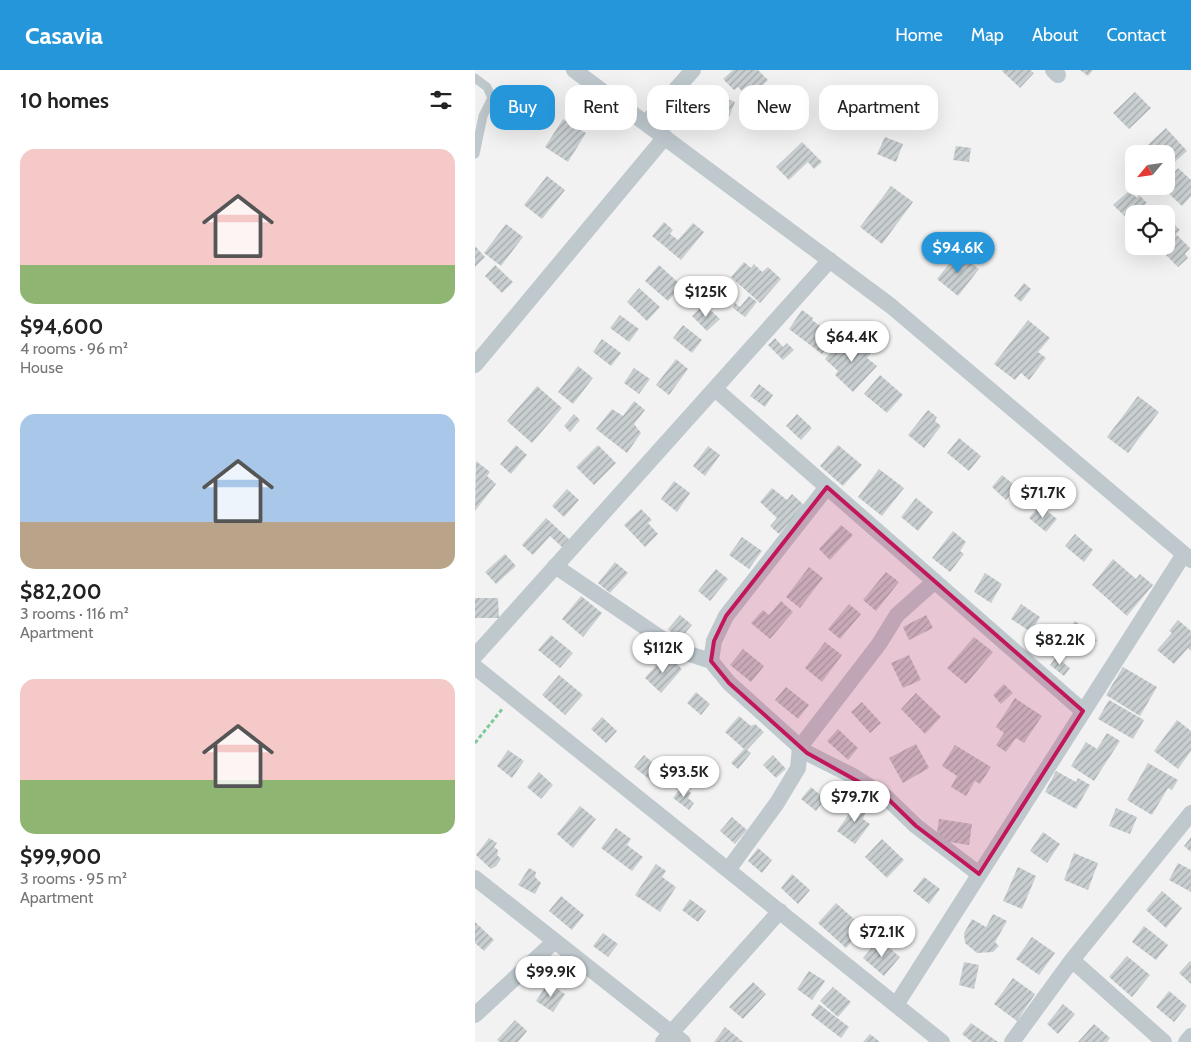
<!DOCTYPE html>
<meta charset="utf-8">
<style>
body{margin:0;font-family:Cabin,sans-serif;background:#f6f6f6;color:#222;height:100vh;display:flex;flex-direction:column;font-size:19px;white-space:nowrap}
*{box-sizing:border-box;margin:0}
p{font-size:16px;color:#767676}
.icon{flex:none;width:28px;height:28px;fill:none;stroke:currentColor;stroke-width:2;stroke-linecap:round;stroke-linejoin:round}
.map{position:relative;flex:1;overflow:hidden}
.panel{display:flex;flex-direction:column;background:#fff;width:475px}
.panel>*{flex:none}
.hud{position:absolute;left:15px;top:15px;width:475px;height:45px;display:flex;gap:10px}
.needle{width:32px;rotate:241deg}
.buttons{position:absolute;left:650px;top:75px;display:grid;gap:10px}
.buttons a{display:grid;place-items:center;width:50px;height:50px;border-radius:10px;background:#fff;box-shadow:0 5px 20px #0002;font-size:25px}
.price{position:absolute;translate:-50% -42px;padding:0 11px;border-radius:18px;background:#fff;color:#222;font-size:16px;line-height:32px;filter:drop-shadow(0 1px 2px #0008)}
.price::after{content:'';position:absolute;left:50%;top:30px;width:15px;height:11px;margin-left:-8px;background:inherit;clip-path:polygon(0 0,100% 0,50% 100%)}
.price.current{background:#2596da;color:#fff}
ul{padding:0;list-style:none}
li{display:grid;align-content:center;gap:10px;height:265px;padding:0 20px}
li span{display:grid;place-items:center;height:155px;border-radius:15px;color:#555}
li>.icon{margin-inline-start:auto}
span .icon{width:90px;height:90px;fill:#fffc;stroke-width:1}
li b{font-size:21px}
h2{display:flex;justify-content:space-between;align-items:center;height:60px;padding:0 20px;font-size:21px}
.pill{padding:0 18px;border-radius:15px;background:#fff;box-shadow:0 5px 20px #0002;font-size:18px;line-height:45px}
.pill.current{background:#2596da;color:#fff}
header{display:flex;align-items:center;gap:30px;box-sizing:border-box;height:70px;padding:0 25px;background:#2596da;color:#fff}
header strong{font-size:24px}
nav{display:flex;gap:28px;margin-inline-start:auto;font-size:18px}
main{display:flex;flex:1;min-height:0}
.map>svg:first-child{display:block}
.building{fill:url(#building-hatch)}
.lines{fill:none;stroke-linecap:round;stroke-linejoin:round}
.path{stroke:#7ec996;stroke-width:3;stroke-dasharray:4 2.5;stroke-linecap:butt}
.lane{stroke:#bec8cd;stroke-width:9}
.street{stroke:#bec8cd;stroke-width:16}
.marked{fill:#c2185b;fill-opacity:0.2;stroke:#c2185b;stroke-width:4;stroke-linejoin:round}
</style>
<header>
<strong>Casavia</strong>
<nav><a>Home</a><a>Map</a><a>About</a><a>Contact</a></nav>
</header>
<main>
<section class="panel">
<h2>10 homes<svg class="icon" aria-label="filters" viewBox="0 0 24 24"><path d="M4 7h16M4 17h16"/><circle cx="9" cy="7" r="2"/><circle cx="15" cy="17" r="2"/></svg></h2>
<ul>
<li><span style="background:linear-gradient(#f6c9c9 75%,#8fb573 0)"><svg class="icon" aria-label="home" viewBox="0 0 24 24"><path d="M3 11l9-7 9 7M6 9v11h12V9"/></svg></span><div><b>$94,600</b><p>4 rooms · 96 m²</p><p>House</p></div></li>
<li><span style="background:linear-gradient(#a9c7e8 70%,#b9a48a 0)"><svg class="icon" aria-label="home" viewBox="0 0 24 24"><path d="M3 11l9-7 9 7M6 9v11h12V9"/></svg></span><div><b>$82,200</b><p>3 rooms · 116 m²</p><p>Apartment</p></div></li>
<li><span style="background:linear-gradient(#f6c9c9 65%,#8fb573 0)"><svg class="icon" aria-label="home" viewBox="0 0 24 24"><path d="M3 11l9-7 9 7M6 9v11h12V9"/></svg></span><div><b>$99,900</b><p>3 rooms · 95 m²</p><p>Apartment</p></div></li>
</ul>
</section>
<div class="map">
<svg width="716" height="972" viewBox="0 0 716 972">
<defs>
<pattern id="building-hatch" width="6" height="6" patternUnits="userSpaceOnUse" patternTransform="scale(1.25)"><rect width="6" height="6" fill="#c9ced0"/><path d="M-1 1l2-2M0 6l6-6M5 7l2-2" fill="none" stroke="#a5aaac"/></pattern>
</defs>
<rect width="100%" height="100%" fill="#f3f2f2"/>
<path class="building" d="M258,0h25l10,10 -19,18 -11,-11 -4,3 -11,-11z
M528,0h27l4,3 -14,15 -18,-17z
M605,0h13l-5,6z
M235,22l25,10 -6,15 -25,-10z
M660,22l16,16 -22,21 -16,-16z
M435,35l17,4 -3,12 -17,-5z
M88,49l23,14 -18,29 -23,-15z
M691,58l21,23 -21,19v-16h-28z
M410,67l18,7 -7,18 -19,-8z
M327,72l20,20 -8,7 -6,-7 -19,18 -13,-13z
M481,76l15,2 -2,14 -16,-2z
M703,98l13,12v16l-9,10 -21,-20h5v-5z
M72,106l18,14 -23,29 -18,-14z
M416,116l22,16 -31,42 -22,-17z
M654,121l8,7 2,-3 8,8 -2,1 9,10h-20v11l-21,-20z
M693,148l12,12 -4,4 14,14 -5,6 3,4 -10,9 -16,-16 -4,4 -8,-9h16v-26z
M189,152l9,8 -3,4 8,6 15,-17 11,9 -23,28 -29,-24z
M31,154l17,13 -22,29 -17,-13z
M0,176l10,11 -10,10z
M483,183l21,16 -21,27 -21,-17z
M269,192l7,6 3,-4 8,8 6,-5 13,12 -21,24 -29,-26z
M20,195l18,17 -11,11 -17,-17z
M184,195l23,21 -14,15 -23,-20z
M549,213l7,6 -10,13 -7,-6z
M164,218l21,19 -13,14 -20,-19z
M274,226l8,6 -12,15 -12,-9 2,-5 5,4z
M229,234l16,15 -13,12 -15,-15z
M327,240l11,8 -1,2 22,16 -12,18 -33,-25z
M145,245l19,14 -10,13 -19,-14z
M553,250l22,18 -12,14 8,6 -17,22 -8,-7 -6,7 -21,-16z
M208,255l19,15 -10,13 -19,-15z
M371,267l7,6 4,-5 15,14 -5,6 10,8 -24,26 -18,-17 3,-4 -13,-12z
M300,268l8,9 4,-4 7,7 -11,10 -15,-15z
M127,269l19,14 -10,13 -18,-14z
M201,289l12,10 -19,26 -13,-10z
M103,296l15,12 -20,26 -15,-12z
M159,298l16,11 -11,15 -15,-11z
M405,305l23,20 -16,18 -23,-19z
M284,314l14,11 -8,12 -15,-11z
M62,316l25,22 -30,35 -25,-22z
M663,326l21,16 -31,41 -21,-16z
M159,331l11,9 -11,14 7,9 -14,20 -31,-24 16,-20 11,7z
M453,340l9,7 -2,4 6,5 -17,22 -16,-13z
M99,344l6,6 -10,12 -6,-6z
M322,344l15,14 -11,12 -15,-14z
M484,368l22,18 -12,15 -22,-18z
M41,375l11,10 -16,19 -11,-10z
M123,375l18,18 -22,22 -18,-18z
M363,375l24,20 -19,21 -23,-20z
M233,376l12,9 -15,21 -12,-10z
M1,391l14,11 -3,4 9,8 -21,27z
M404,399l25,19 -22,28 -24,-19z
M527,405l15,12 -11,13 -14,-13z
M199,411l16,12 -13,19 -16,-13z
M297,418l15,12 5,-6 12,11 -25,29 -9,-8 7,-8 -17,-16z
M92,419l12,11 -15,17 -12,-11z
M441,428l17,14 -15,19 -17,-14z
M565,435l17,14 -11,13 -17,-14z
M166,439l11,11 -4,3 10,11 -13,13 -21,-22z
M71,448l23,21 -7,8 -12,-11 -17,19 -11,-10z
M366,455l12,10 -23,25 -11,-11z
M478,461l13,11 -6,9 4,3 -14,18 -18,-14z
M600,464l18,16 -9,12 -19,-16z
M267,467l20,14 -13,18 -20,-14z
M30,484l11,12 -20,18 -11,-12z
M638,489l23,20 4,-5 13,11 -26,31 -35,-31z
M140,492l13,11 -18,20 -12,-10z
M334,497l14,11 -23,30 -14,-11z
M241,499l12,10 -18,22 -12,-10z
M411,502l13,10 -23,29 -13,-11z
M510,503l17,11 -11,19 -17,-11z
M106,526l21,17 -19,24 -21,-18z
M0,528h23l1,20h-24z
M306,531l12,11 -23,27 -19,-16 12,-13 6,5z
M374,534l12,10 -21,25 -12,-10z
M546,534l19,13 -9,15 -20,-13z
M205,545l12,10 -12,14 -12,-10z
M451,545l7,13 -24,12 -6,-13z
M703,550l13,11v20l-3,-3 -14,16 -17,-14 15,-17 -3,-2z
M600,551l22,19 -10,12 -22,-19z
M76,565l22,18 -13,15 -22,-18z
M499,567l19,15 -27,32 -19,-16z
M350,572l17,13 -20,27 -17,-14z
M268,579l21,17 -13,16 -21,-17z
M191,584l16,15 -21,24 -16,-15z
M434,585l12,25 -18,8 -12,-25z
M581,587l14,11 -6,8 -14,-11z
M648,597l34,20 -17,29 -34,-21z
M84,605l24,20 -18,20 -23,-20z
M529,614l9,9 -12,11 -8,-9z
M311,617l23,18 -11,14 -23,-19z
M221,622l14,12 -9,11 -14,-12z
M441,623l25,24 -16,17 -24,-25z
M540,628l27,18 -18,27 -8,-5 -10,14 -10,-7 8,-12 -8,-6z
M634,630l35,20 -11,19 -35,-20z
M387,632l19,21 -11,10 -19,-21z
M264,646l12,10 4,-2 9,8 -17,18 4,3 -13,16 -7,-6 13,-14 -19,-17z
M127,647l15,14 -11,12 -15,-14z
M702,650l14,11v20l-13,18 -24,-18z
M363,659l20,19 -10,12 -21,-19z
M632,663l13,8 -26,40 -23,-15 15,-24 11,7z
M441,674l13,24 -26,15 -14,-25z
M480,675l36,22 -11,17 -5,-3 -9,15 -15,-9 6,-11 -15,-10z
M33,680l16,11 -12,17 -15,-12z
M169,685l15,13 -9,12 -16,-13z
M298,685l13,14 -10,9 -13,-13z
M673,693l30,17 -6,10 -4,-2 -16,27 -25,-15z
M581,701l20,11 2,-4 12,7 -14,24 -31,-17z
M64,702l14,13 -12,14 -14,-12z
M207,716l9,7 -3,5 6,5 -5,7 -16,-12z
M336,717l14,12 -9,12 -15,-12z
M384,730l9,6 -5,13 7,5 -15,20 -18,-13z
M105,736l16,13 -23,29 -16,-14z
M641,738l21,9 -7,17 -21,-8z
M257,747l15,13 -12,14 -15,-13z
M464,749l33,5 -3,21 -33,-5z
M141,758l15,11 -4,6 16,12 -11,14 -31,-23z
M568,762l17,12 -13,19 -17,-12z
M716,767v15l-7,-6z
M14,768l8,5 -3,4 4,3 -1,5 4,4 -5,7 -5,3 -15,-14z
M407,769l22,21 -17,18 -22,-21z
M283,778l14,12 -10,13 -14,-12z
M599,783l24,10 -10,27 -24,-10z
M703,793l13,7v22l-22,-12z
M181,794l10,7 -4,6 14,10 -16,25 -25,-17z
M543,797l18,9 -14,33 -19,-8z
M54,798l7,4 -1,5 6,6 -6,11 -17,-9z
M317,804l18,16 -12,14 -17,-16z
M449,807l16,12 -11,15 -16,-13z
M687,821l20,17 -16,20 -20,-18z
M86,826l23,19 -12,15 -23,-19z
M215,829l16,12 -8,11 -16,-12z
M361,833l28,25 -18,20 -28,-25z
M518,844l14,7 -12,21 4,4 -6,6 -16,1 -12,-10 -1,-10 8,-14 14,8z
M0,852l19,18 -10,11 -9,-8z
M669,856l24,19 -12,15 -24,-18z
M128,863l15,11 -10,13 -15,-11z
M557,867l23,16 -16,22 -23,-16z
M404,869l21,18 -16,19 -21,-18z
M652,886l23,19 -18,22 -23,-20z
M715,891l1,1v22l-12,-11z
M489,892l15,3 -5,24 -15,-4z
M334,901l16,10 -13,19 -15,-11z
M538,908l22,16 -18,27 -23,-17z
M278,912l13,12 -23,25 -14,-12z
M73,913l17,11 -12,18 -17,-11z
M358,917l18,15 -13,15 -18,-16z
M694,921l18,15 -13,16 -18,-15z
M344,934l30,23 -8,11 -30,-23z
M588,934l12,10 -17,20 -11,-10z
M40,950l12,11 -9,11h-18l-3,-2z
M496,953l27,19h-26l-10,-8z
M619,954l16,14 -3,4h-29z
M250,957l18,15h-29z
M395,964l10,8h-17z"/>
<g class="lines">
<path class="path" d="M0,673l28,-35"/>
<path class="lane" d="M0,8l12,9 5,11 -9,18 -8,38"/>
<path class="street" d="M99,0l317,236 300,254
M578,0l5,5
M171,53l47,-53
M0,295l190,-228
M240,319l368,322
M352,417l-101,129 -12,25 -3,20 18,22 71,64 7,6 46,23 33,21 30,29 63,48
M80,496l125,85 31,10
M0,586l355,-396
M0,597l467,375
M253,800l49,-67 21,-35 2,-21 79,-103 18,-29 38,-34
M0,808l208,164
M597,890l92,82
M421,935l288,-451
M0,945l80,-74
M188,972l117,-131
M537,972l60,-82 119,-147
M711,972l5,-6"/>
</g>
<path class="marked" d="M352,417l256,224 -104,163 -63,-48 -30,-29 -79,-44 -78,-70 -18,-22 3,-20 12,-25z"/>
</svg>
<div class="buttons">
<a><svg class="needle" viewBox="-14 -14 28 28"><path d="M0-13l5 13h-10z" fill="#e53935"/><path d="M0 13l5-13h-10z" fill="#767676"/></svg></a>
<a><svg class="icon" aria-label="locate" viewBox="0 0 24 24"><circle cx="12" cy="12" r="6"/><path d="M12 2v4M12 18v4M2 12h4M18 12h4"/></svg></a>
</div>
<b class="price current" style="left:483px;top:204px">$94.6K</b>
<b class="price" style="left:231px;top:248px">$125K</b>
<b class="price" style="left:377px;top:293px">$64.4K</b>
<b class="price" style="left:568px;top:449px">$71.7K</b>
<b class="price" style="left:585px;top:596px">$82.2K</b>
<b class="price" style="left:188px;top:604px">$112K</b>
<b class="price" style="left:209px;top:728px">$93.5K</b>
<b class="price" style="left:380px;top:753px">$79.7K</b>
<b class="price" style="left:407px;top:888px">$72.1K</b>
<b class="price" style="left:76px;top:928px">$99.9K</b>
<div class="hud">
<a class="pill current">Buy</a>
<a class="pill">Rent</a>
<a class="pill">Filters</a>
<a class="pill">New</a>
<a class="pill">Apartment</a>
</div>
</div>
</main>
